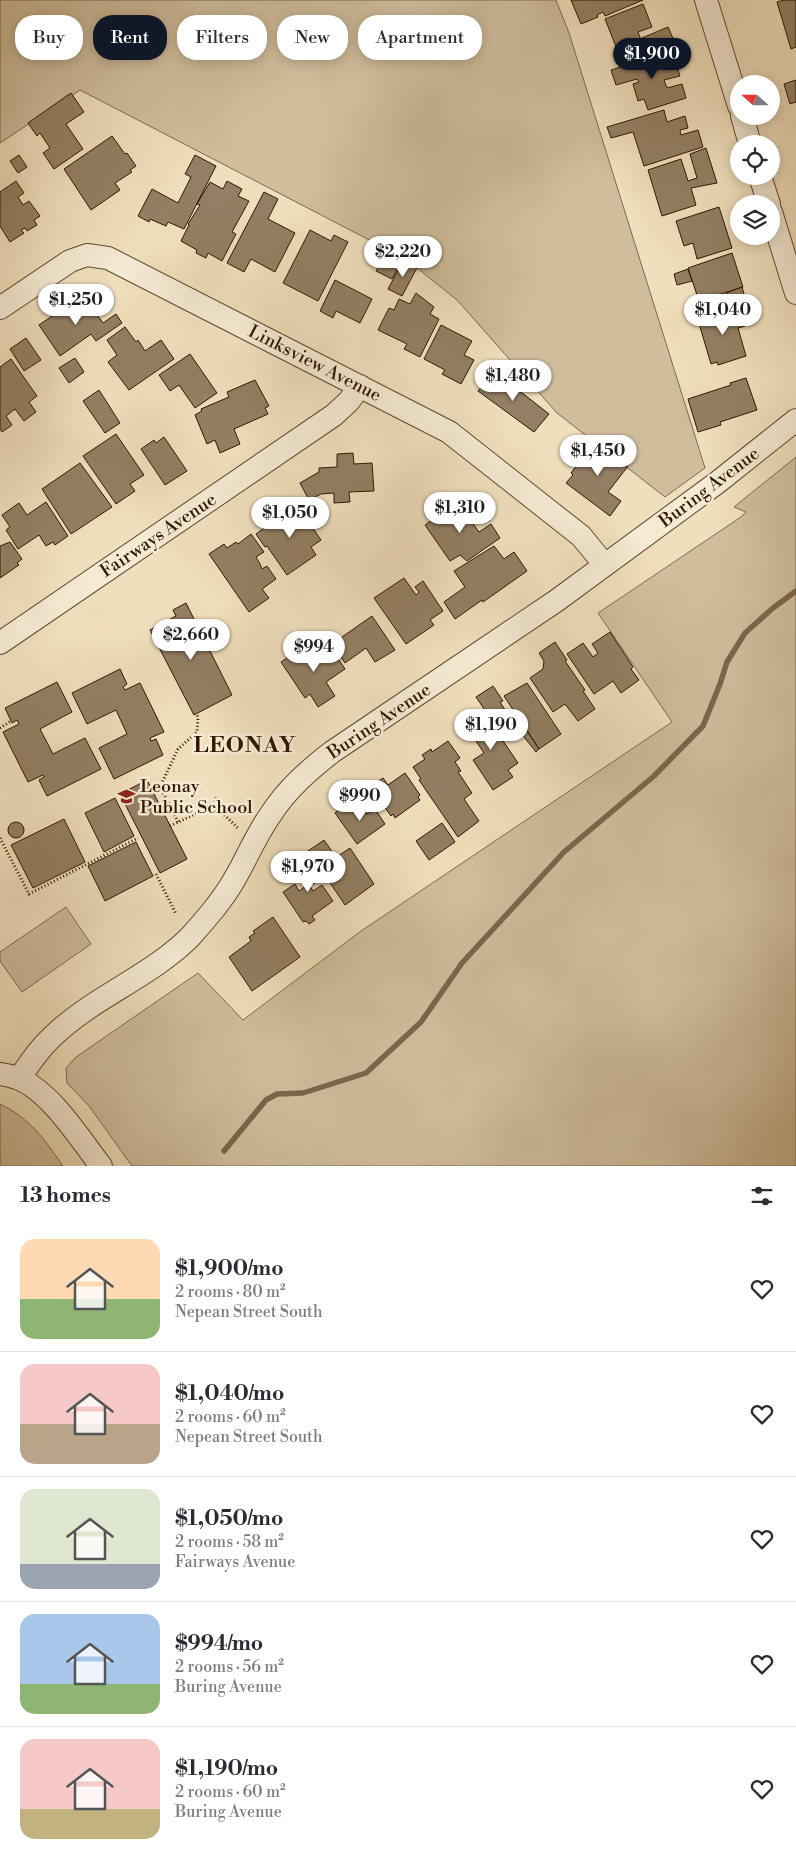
<!DOCTYPE html>
<meta charset="utf-8">
<style>
body{margin:0;font-family:"Libre Bodoni",serif;background:#f2f2f3;color:#2b2b33;height:100vh;display:flex;flex-direction:column;font-size:19px;white-space:nowrap}
*{box-sizing:border-box;margin:0}
p{font-size:16px;color:#7c7c81}
.icon{flex:none;width:28px;height:28px;fill:none;stroke:currentColor;stroke-width:2;stroke-linecap:round;stroke-linejoin:round}
.map{position:relative;height:1166px;overflow:hidden}
.sheet{display:flex;flex-direction:column;background:#fff;flex:1}
.sheet>*{flex:none}
.hud{position:absolute;left:15px;top:15px;width:500px;height:45px;display:flex;gap:10px}
.needle{width:32px;rotate:291deg}
.buttons{position:absolute;left:730px;top:75px;display:grid;gap:10px}
.buttons a{display:grid;place-items:center;width:50px;height:50px;border-radius:50%;background:#fff;box-shadow:0 2px 12px #0003;font-size:25px}
.price{position:absolute;translate:-50% -42px;padding:0 11px;border-radius:18px;background:#fff;color:#222;font-size:16px;line-height:32px;filter:drop-shadow(0 1px 2px #0008)}
.price::after{content:'';position:absolute;left:50%;top:30px;width:15px;height:11px;margin-left:-8px;background:inherit;clip-path:polygon(0 0,100% 0,50% 100%)}
.price.current{background:#111827;color:#fff}
ul{padding:0;list-style:none}
li{display:flex;align-items:center;gap:15px;height:125px;padding:0 20px}
li+li{border-top:1px solid #e1e1e2}
li span{display:grid;place-items:center;flex:none;width:140px;height:100px;border-radius:15px;color:#555}
li>.icon{margin-inline-start:auto}
span .icon{width:60px;height:60px;fill:#fffc;stroke-width:1}
li b{font-size:21px}
h2{display:flex;justify-content:space-between;align-items:center;height:60px;padding:0 20px;font-size:21px}
.tag{padding:0 18px;border-radius:20px;background:#fff;box-shadow:0 2px 12px #0003;font-size:18px;line-height:45px}
.tag.current{background:#111827;color:#fff}
.map>svg:first-child{display:block}
.green{fill:#cfbd9c;stroke:#7f6a4f}
.lines{fill:none;stroke-linecap:round;stroke-linejoin:round}
.stream{stroke:#7b664c;stroke-width:5.5}
.building{fill:#937f63;stroke:#2f1702}
.minor-casing{stroke:#5f4930;stroke-width:24}
.path{stroke:#2f1702;stroke-width:3;stroke-dasharray:1 2.5;stroke-linecap:butt}
.minor{stroke:#f5ead3;stroke-width:22}
.labels{text-anchor:middle;stroke-width:5;stroke-linejoin:round;paint-order:stroke}
.street-label{font-size:18px;fill:#2f1702;stroke:#f5ead3}
.poi-label{font-size:18px;fill:#2f1702;stroke:#f5ead3;text-anchor:start}
.district-label{font-size:22px;font-weight:bold;letter-spacing:1px;fill:#2f1702;stroke:#f5ead3}
</style>
<div class="map">
<svg width="796" height="1166" viewBox="0 0 796 1166">
<rect width="100%" height="100%" fill="#f0dfbc"/>
<filter id="stains"><feTurbulence type="fractalNoise" baseFrequency=".004" numOctaves="4"/><feColorMatrix values="0 0 0 0 .2 0 0 0 0 .09 0 0 0 0 .02 0 0 0 .5 -.17"/></filter>
<radialGradient id="worn" r=".72"><stop offset=".6" stop-color="#630" stop-opacity="0"/><stop offset="1" stop-color="#630" stop-opacity=".3"/></radialGradient>
<path class="green" d="M0,0h556l13,33 136,435 -40,29 -108,-84 -100,-113 -51,-41 -326,-169 -80,53z
M796,457v709h-664l-43,-60 -22,-23 -1,-15 10,-11 122,-84 45,47 118,-89 311,-209 -74,-109 143,-96 5,-5 -12,-5z
M66,907l25,37 -69,48 -22,-31v-9z
M0,1104c31,15 44,35 63,62h-63z"/>
<g class="lines">
<path class="stream" d="M224,1151l42,-51 11,-6 26,-1 63,-20 55,-51 41,-59 102,-111 90,-76 49,-50 17,-42 7,-22 18,-29 28,-25 23,-17"/>
</g>
<path class="building" d="M571,0h72l-38,16 -2,-4 -6,3 1,2 -17,7z
M784,0h12v47l-5,2 -14,-47z
M643,4l9,23 -14,5 8,21 -24,9 -17,-43z
M668,27l8,18 -27,11 -7,-18z
M672,51l8,25 -16,4 3,8 15,-4 4,14 -38,12 -4,-11 -6,2 -5,-17 6,-2 -2,-3 -21,6 -5,-15z
M796,80v22l-6,2 -6,-20z
M71,93l13,19 -18,12 17,25 -29,20 -11,-16 7,-5 -10,-15 -3,3 -9,-13z
M664,110l3,12 18,-6 3,12 -8,2 1,5 17,-5 5,17 -59,19 -11,-34 -22,6 -4,-11z
M112,136l13,18 2,-1 9,13 -6,4 2,2 -17,11 5,7 -29,20 -27,-41z
M706,148l11,35 -26,5 5,17 -34,11 -14,-46 33,-11 7,22 9,-3 -7,-24z
M19,155l8,12 -9,6 -8,-12z
M195,155l21,11 -32,63 -16,-7 -2,4 -16,-7 -1,3 -11,-6 14,-27 26,14 13,-26 -6,-3z
M16,181l8,12 -6,4 5,8 6,-4 11,15 -6,4 3,5 -10,6 -2,-3 -4,2 3,3 -14,9 -10,-16v-34z
M227,181l15,8 -4,7 11,5 -17,31 4,2 -14,27 -14,-8 -2,5 -10,-5 1,-3 -16,-9 8,-16 -1,-1 12,-19 -3,-1 13,-22 13,7z
M264,192l14,7 -10,20 27,14 -20,39 -24,-13 -7,13 -17,-9z
M719,207l13,41 -35,11 -4,-16 -9,3 -8,-25z
M310,230l21,11 3,-6 14,7 -30,59 -35,-18z
M389,246l16,9 -13,24 -16,-8z
M732,253l11,34 -44,14 -11,-33z
M404,259l14,7 -16,30 -14,-7z
M688,269l4,12 -15,4 -3,-11z
M335,280l37,19 -12,24 -24,-12 -3,7 -13,-7z
M742,287l4,14 -16,5 -4,-13z
M416,293l18,14 -4,7 9,5 -19,38 -16,-8 3,-5 -29,-14 11,-22 5,2 5,-11 11,5z
M726,294l4,11 -19,5 -3,-10z
M80,297l9,13 3,-2 11,15 13,-9 6,9 -26,18 -5,-7 -31,22 -21,-31z
M739,307l6,19 -7,2 8,28 -28,9 -1,-3 -6,2 -13,-44z
M441,325l31,16 -8,14 10,5 -13,24 -19,-10 3,-4 -21,-11z
M125,327l11,15 2,-2 7,11 16,-11 13,19 -45,31 -21,-28 9,-7 -10,-15z
M26,338l15,22 -17,11 -14,-22z
M190,354l27,39 -22,15 -16,-23 -9,6 -11,-16z
M75,358l9,14 -15,11 -10,-15z
M11,359l26,37 -8,6 7,10 -12,9 -9,-12 -9,7 6,9 -10,7 -2,-3v-62z
M494,371l55,43 -15,18 -56,-41z
M746,378l11,32 -37,12 1,3 -23,7 -10,-33 43,-14 -1,-2z
M255,380l14,26 -4,2 3,6 -34,15 6,15 -20,9 -5,-13 -8,4 -12,-29 7,-4 -1,-2 28,-12 -2,-5z
M99,390l21,33 -15,10 -22,-32z
M116,434l28,41 -14,9 5,7 -19,13 -33,-48z
M164,437l23,34 -22,14 -24,-36 13,-9 2,3z
M596,441l32,25 -20,26 13,9 -11,15 -44,-33 7,-8 -2,-2z
M353,453l1,11 18,-1 2,28 -25,1 1,10 -16,1v-10l-13,1 -12,6 -9,-17 19,-11v-4l18,-1v-13z
M80,463l32,44 -41,27 -29,-45z
M46,502l22,34 -13,9 -2,-3 -7,4 -7,-11 -21,14 -12,-19 4,-3 -8,-12 17,-12 8,12z
M295,502l26,38 -10,7 5,8 -29,20 -20,-29 -2,1 -9,-13 19,-14 -2,-3z
M457,502l22,30 12,-8 9,14 -33,23 -7,-6 -10,6 -25,-36z
M251,534l13,18 -8,5 4,7 2,5 5,-3 9,13 -14,10 7,9 -20,14 -40,-58 15,-10 3,4 9,-6 2,2z
M10,542l12,17 -5,4 2,2 -19,13v-32z
M494,546l10,13 10,-7 13,19 -44,31 -1,-2 -27,19 -11,-17 21,-15 -11,-16z
M404,578l12,17 3,-3 -4,-5 8,-6 20,30 -13,9 4,5 -28,19 -32,-46z
M186,603l46,92 -38,20 -44,-85 26,-14 -3,-6z
M372,616l23,34 -20,12 -9,-14 -21,15 -13,-19z
M610,632l23,35 -2,2 8,11 -18,13 -8,-12 -19,13 -27,-40 16,-11 10,14 5,-4 -6,-9z
M555,642l12,18 -2,1 20,29 -2,1 12,18 -17,12 -13,-17 -12,8 -23,-34 13,-9 1,-8 -5,-8z
M329,645l16,24 -19,13 9,14 -17,11 -8,-13 -5,4 -24,-36 21,-14 8,10z
M120,669l7,15 -4,3 2,3 15,-7 24,49 -14,6 1,3 5,-2 7,16 -49,24 -15,-31 28,-14 -11,-24 -29,14 -15,-31z
M57,682l15,30 -32,17 13,25 32,-16 16,31 -54,27 -8,-16 5,-3 -1,-2 -15,7 -25,-50 16,-8 -2,-4 -5,3 -7,-15z
M527,683l34,51 -22,15 -35,-53z
M493,686l10,15 -3,1 18,28 -12,8 -5,-8 -2,1 -23,-34z
M482,710l36,53 -10,7 5,7 -20,13 -20,-30 11,-7 -20,-30z
M515,712l24,37 -3,3 -24,-30 1,-1 -3,-5z
M448,741l12,17 -5,4 6,9 -3,1 14,21 -8,6 15,22 -21,16 -39,-57 2,-1 -8,-12 12,-8 -3,-4 9,-6 1,3z
M405,773l15,22 -2,2 2,3 -25,18 -2,-4 -2,2 -21,-29 13,-9 5,7z
M147,780l40,79 -27,14 -40,-79z
M115,798l19,38 -30,16 -19,-39z
M347,804l5,8 9,-6 6,8 8,-5 10,15 -28,20 -22,-31z
M64,819l21,43 -52,26 -22,-43z
M8 830a8 8 0 1 1 16 0a8 8 0 1 1-16 0Z
M442,823l13,19 -26,18 -13,-19z
M324,840l9,13 -16,11 -9,-13z
M136,842l17,34 -48,25 -17,-35z
M350,848l24,36 -29,21 -25,-37z
M309,858l14,20 -13,8 3,5 9,-6 11,16 -21,15 3,4 -6,4 -3,-3 -3,1 -20,-30 12,-8 4,7 8,-6 -12,-17z
M273,917l27,40 -48,34 -23,-34 22,-16 -2,-4 6,-4 -2,-2z"/>
<g class="lines">
<defs>
<path id="minor" d="M706,0l33,106
M742,116l8,28
M760,176l9,28
M771,212l25,81
M0,308l70,-47 17,-6 21,3 341,174 132,104 23,28
M0,643l334,-228 15,-14 11,-15
M0,1074c6,1 13,2 19,5 32,13 61,60 82,87
M19,1079c10,-15 20,-30 33,-42 41,-40 98,-60 138,-100 16,-18 32,-36 44,-57 13,-22 22,-45 37,-66 16,-25 38,-44 61,-62l224,-151 162,-119 78,-62"/>
</defs>
<use href="#minor" class="minor-casing"/>
<path class="path" d="M0,728l11,-7
M214,805l3,-10
M178,822l-18,-35 18,-38 19,-17 1,-14 -1,-5
M170,826l44,-21 24,23
M0,838l29,56 109,-56
M156,874l20,40"/>
<use href="#minor" class="minor"/>
</g>
<defs>
<symbol id="school-bare" viewBox="-9 -9 18 18"><path d="M0-5L7-2L0 1L-7-2ZM-4 1L0 2.5L4 1V4Q0 6-4 4Z" fill="#8f2418" stroke="#f5ead3" stroke-width="2.5" paint-order="stroke"/></symbol>
</defs>
<g fill-rule="evenodd">
<use href="#school-bare" x="114" y="784" width="25" height="25"/>
</g>
<g class="labels">
<g class="street-label">
<text transform="translate(315 363) rotate(27)" y="6">Linksview Avenue</text>
<text transform="translate(709 487) rotate(-37)" y="6">Buring Avenue</text>
<text transform="translate(158 535) rotate(-34)" y="6">Fairways Avenue</text>
<text transform="translate(379 721) rotate(-34)" y="6">Buring Avenue</text>
</g>
<g class="poi-label">
<text x="140" y="792">Leonay<tspan x="140" dy="21">Public School</tspan></text>
</g>
<g class="district-label">
<text x="245" y="752">LEONAY</text>
</g>
</g>
<rect width="100%" height="100%" filter="url(#stains)"/>
<rect width="100%" height="100%" fill="url(#worn)"/>
</svg>
<div class="buttons">
<a><svg class="needle" viewBox="-14 -14 28 28"><path d="M0-13l5 13h-10z" fill="#e53935"/><path d="M0 13l5-13h-10z" fill="#7c7c81"/></svg></a>
<a><svg class="icon" aria-label="locate" viewBox="0 0 24 24"><circle cx="12" cy="12" r="6"/><path d="M12 2v4M12 18v4M2 12h4M18 12h4"/></svg></a>
<a><svg class="icon" aria-label="layers" viewBox="0 0 24 24"><path d="M12 4l9 5-9 5-9-5zM3 14l9 5 9-5"/></svg></a>
</div>
<b class="price current" style="left:652px;top:80px">$1,900</b>
<b class="price" style="left:403px;top:278px">$2,220</b>
<b class="price" style="left:76px;top:326px">$1,250</b>
<b class="price" style="left:723px;top:336px">$1,040</b>
<b class="price" style="left:513px;top:402px">$1,480</b>
<b class="price" style="left:598px;top:477px">$1,450</b>
<b class="price" style="left:460px;top:534px">$1,310</b>
<b class="price" style="left:290px;top:539px">$1,050</b>
<b class="price" style="left:191px;top:661px">$2,660</b>
<b class="price" style="left:314px;top:673px">$994</b>
<b class="price" style="left:491px;top:751px">$1,190</b>
<b class="price" style="left:360px;top:822px">$990</b>
<b class="price" style="left:308px;top:893px">$1,970</b>
<div class="hud">
<a class="tag">Buy</a>
<a class="tag current">Rent</a>
<a class="tag">Filters</a>
<a class="tag">New</a>
<a class="tag">Apartment</a>
</div>
</div>
<section class="sheet">
<h2>13 homes<svg class="icon" aria-label="filters" viewBox="0 0 24 24"><path d="M4 7h16M4 17h16"/><circle cx="9" cy="7" r="2"/><circle cx="15" cy="17" r="2"/></svg></h2>
<ul>
<li><span style="background:linear-gradient(#ffd9b3 60%,#8fb573 0)"><svg class="icon" aria-label="home" viewBox="0 0 24 24"><path d="M3 11l9-7 9 7M6 9v11h12V9"/></svg></span><div><b>$1,900/mo</b><p>2 rooms · 80 m²</p><p>Nepean Street South</p></div><svg class="icon" aria-label="heart" viewBox="0 0 24 24"><path d="M12 20l-8-8c-3-5 5-10 8-4 3-6 11-1 8 4z"/></svg></li>
<li><span style="background:linear-gradient(#f6c9c9 60%,#b9a48a 0)"><svg class="icon" aria-label="home" viewBox="0 0 24 24"><path d="M3 11l9-7 9 7M6 9v11h12V9"/></svg></span><div><b>$1,040/mo</b><p>2 rooms · 60 m²</p><p>Nepean Street South</p></div><svg class="icon" aria-label="heart" viewBox="0 0 24 24"><path d="M12 20l-8-8c-3-5 5-10 8-4 3-6 11-1 8 4z"/></svg></li>
<li><span style="background:linear-gradient(#dfe7d0 75%,#9aa5b1 0)"><svg class="icon" aria-label="home" viewBox="0 0 24 24"><path d="M3 11l9-7 9 7M6 9v11h12V9"/></svg></span><div><b>$1,050/mo</b><p>2 rooms · 58 m²</p><p>Fairways Avenue</p></div><svg class="icon" aria-label="heart" viewBox="0 0 24 24"><path d="M12 20l-8-8c-3-5 5-10 8-4 3-6 11-1 8 4z"/></svg></li>
<li><span style="background:linear-gradient(#a9c7e8 70%,#8fb573 0)"><svg class="icon" aria-label="home" viewBox="0 0 24 24"><path d="M3 11l9-7 9 7M6 9v11h12V9"/></svg></span><div><b>$994/mo</b><p>2 rooms · 56 m²</p><p>Buring Avenue</p></div><svg class="icon" aria-label="heart" viewBox="0 0 24 24"><path d="M12 20l-8-8c-3-5 5-10 8-4 3-6 11-1 8 4z"/></svg></li>
<li><span style="background:linear-gradient(#f6c9c9 70%,#c2b280 0)"><svg class="icon" aria-label="home" viewBox="0 0 24 24"><path d="M3 11l9-7 9 7M6 9v11h12V9"/></svg></span><div><b>$1,190/mo</b><p>2 rooms · 60 m²</p><p>Buring Avenue</p></div><svg class="icon" aria-label="heart" viewBox="0 0 24 24"><path d="M12 20l-8-8c-3-5 5-10 8-4 3-6 11-1 8 4z"/></svg></li>
</ul>
</section>
